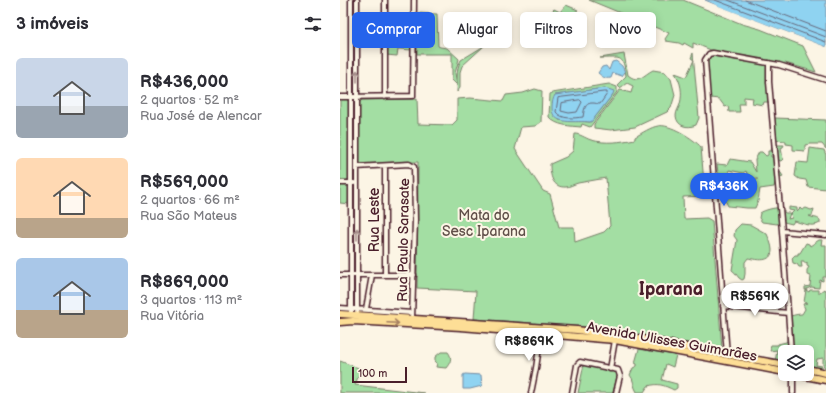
<!DOCTYPE html>
<html lang="pt">
<meta charset="utf-8">
<style>
body{margin:0;font-family:"Balsamiq Sans",sans-serif;background:#f2f2f3;color:#2b2b33;height:100vh;display:flex;flex-direction:column;font-size:15px;white-space:nowrap}
*{box-sizing:border-box;margin:0}
p{font-size:13px;color:#7c7c81}
.icon{flex:none;width:22px;height:22px;fill:none;stroke:currentColor;stroke-width:2;stroke-linecap:round;stroke-linejoin:round}
.map{position:relative;flex:1;overflow:hidden}
.details{display:flex;flex-direction:column;background:#fff;width:340px}
.details>*{flex:none}
.top-card{position:absolute;left:12px;top:12px;width:380px;height:36px;display:flex;gap:8px}
.fabs{position:absolute;left:438px;top:345px;display:grid;gap:8px}
.fabs a{display:grid;place-items:center;width:36px;height:36px;border-radius:6px;background:#fff;box-shadow:0 2px 10px #0003;font-size:20px}
.scale{position:absolute;left:12px;bottom:10px;width:55px;box-sizing:border-box;padding-left:4px;border:2px solid #4a1f2b;border-top:0;font-size:11px;line-height:14px;white-space:nowrap;color:#4a1f2b;-webkit-text-stroke:3px #fcf5e5;paint-order:stroke}
.price{position:absolute;translate:-50% -34px;padding:0 9px;border-radius:14px;background:#fff;color:#222;font-size:13px;line-height:26px;filter:drop-shadow(0 1px 2px #0008)}
.price::after{content:'';position:absolute;left:50%;top:24px;width:12px;height:9px;margin-left:-6px;background:inherit;clip-path:polygon(0 0,100% 0,50% 100%)}
.price.active{background:#2563eb;color:#fff}
ul{padding:0;list-style:none}
li{display:flex;align-items:center;gap:12px;height:100px;padding:0 16px}
li span{display:grid;place-items:center;flex:none;width:112px;height:80px;border-radius:6px;color:#555}
li>.icon{margin-inline-start:auto}
span .icon{width:48px;height:48px;fill:#fffc;stroke-width:1}
li b{font-size:17px}
h2{display:flex;justify-content:space-between;align-items:center;height:48px;padding:0 16px;font-size:17px}
.tag{padding:0 14px;border-radius:6px;background:#fff;box-shadow:0 2px 10px #0003;font-size:14px;line-height:36px}
.tag.active{background:#2563eb;color:#fff}
main{display:flex;flex:1;min-height:0}
.map>svg:first-child{display:block}
.green{fill:#a3dea3;stroke:#767e67;fill-rule:evenodd}
.water{fill:#8fd3f1;stroke:#738ba2}
.pier{fill:#fcf5e5}
.lines{fill:none;stroke-linecap:round;stroke-linejoin:round}
.shore{stroke:#66677a;stroke-width:1}
.street-casing{stroke:#4a1f2b;stroke-width:7}
.primary-casing{stroke:#4a1f2b;stroke-width:9}
.street{stroke:#fcf5e5;stroke-width:4}
.primary{stroke:#fdde96;stroke-width:6}
.oneway{stroke:#a38a88}
.oneway2{stroke:#a47e60}
.labels{text-anchor:middle;stroke-width:4;stroke-linejoin:round;paint-order:stroke}
.park-label{font-size:14px;fill:#604f49;stroke:#fcf5e5}
.street-label{font-size:14px;fill:#4a1f2b;stroke:#fcf5e5}
.district-label{font-size:18px;font-weight:bold;fill:#4a1f2b;stroke:#fcf5e5}
</style>
<main>
<section class="details">
<h2>3 imóveis<svg class="icon" aria-label="filters" viewBox="0 0 24 24"><path d="M4 7h16M4 17h16"/><circle cx="9" cy="7" r="2"/><circle cx="15" cy="17" r="2"/></svg></h2>
<ul>
<li><span style="background:linear-gradient(#c9d6e8 60%,#9aa5b1 0)"><svg class="icon" aria-label="home" viewBox="0 0 24 24"><path d="M3 11l9-7 9 7M6 9v11h12V9"/></svg></span><div><b>R$436,000</b><p>2 quartos · 52 m²</p><p>Rua José de Alencar</p></div></li>
<li><span style="background:linear-gradient(#ffd9b3 75%,#b9a48a 0)"><svg class="icon" aria-label="home" viewBox="0 0 24 24"><path d="M3 11l9-7 9 7M6 9v11h12V9"/></svg></span><div><b>R$569,000</b><p>2 quartos · 66 m²</p><p>Rua São Mateus</p></div></li>
<li><span style="background:linear-gradient(#a9c7e8 65%,#b9a48a 0)"><svg class="icon" aria-label="home" viewBox="0 0 24 24"><path d="M3 11l9-7 9 7M6 9v11h12V9"/></svg></span><div><b>R$869,000</b><p>3 quartos · 113 m²</p><p>Rua Vitória</p></div></li>
</ul>
</section>
<div class="map">
<svg width="486" height="393" viewBox="0 0 486 393">
<rect width="100%" height="100%" fill="#fcf5e5"/>
<filter id="ink" filterUnits="userSpaceOnUse"><feTurbulence type="fractalNoise" baseFrequency=".025" numOctaves="2"/><feDisplacementMap in="SourceGraphic" scale="8" xChannelSelector="R" yChannelSelector="G"/><feConvolveMatrix kernelMatrix="1 2 1 2 8 2 1 2 1" color-interpolation-filters="sRGB"/></filter>
<g filter="url(#ink)">
<path class="green" d="M249,0h94l59,24 18,5 43,17 13,26 -31,-9 -3,1 -71,-14 -18,-7v5l-9,-5 -1,2 -4,-2 -13,-2 -1,-2 4,-6z
M226,5l12,5 -13,10 8,14 -5,5 -19,-19 1,-7 4,-4 6,3z
M78,13l19,1 1,32 2,1 7,1 12,11 -4,14 2,12 -5,-5v-26h-35z
M58,27h15l-1,23 -14,-1 -1,7 -11,-1 1,-16h10z
M144,46l-22,20 -2,6v16l-3,4c1,-11 -2,-21 4,-32z
M353,53l6,65 -3,7c-9,4 -19,1 -20,-9 0,-5 3,-8 4,-12 3,-11 1,-22 -5,-31l11,4 8,-17 -3,-2z
M284,54l4,21c11,9 15,0 25,-5l12,2 6,7 4,16 -4,13 -4,4 -32,15 -24,3 -17,-2v-4l26,-34 11,3 2,-7 -6,-3 -7,5 -3,-3 9,-9c-3,-23 -6,-17 -26,-18z
M370,56h2l54,9 1,3 2,34h-5l-1,3 -11,-2 1,-5 -9,-1v7h-5l1,8h-11l-1,-6 -3,1 -6,-8 -9,-1 -3,-34z
M269,84l8,3v5l-27,35 -8,-3 -1,3c-10,-1 -25,-1 -32,-10l1,-23 2,-1zM265,88l8,6 -21,27 -2,1 -31,-2 -4,-25z
M195,89l7,2 -1,31 -6,4 -14,1 -6,22 28,42 7,3 9,33h15l1,15 29,-10 6,-6 -4,-48c-9,2 -19,3 -28,5 -4,1 -9,4 -12,4 -14,1 -16,-12 -16,-23l16,-7 7,-6 2,-17c5,0 10,4 16,6 15,4 29,2 44,-1v-2c7,-4 16,-10 23,-11 11,-3 36,13 43,21l4,49 -22,1 1,22 23,-1 5,3 10,128 -122,-21 -126,-9 2,-28 -59,-3 1,-126 -60,2 1,-61 3,-3 55,-1 1,25 34,1 5,-5v-21l13,-1 33,3 3,-6 17,-2z
M0,98h10l-1,84h-9z
M435,118l51,2v29l-4,-5h-12l-5,1v6l-12,-1v-5l-7,-1v-3l-12,-1z
M436,145h8l-1,2 -2,1 2,11 -2,2 -4,-1 -3,-7 -3,2v2h2l1,12h4l5,7 -2,1 -5,1 -2,9 -14,2 -2,12 -3,7h-8l-19,-2 -3,-6h-3l-1,-15h-3l1,-3 8,-1 2,4h3l1,5 4,-3 7,4 2,-3 6,-2 2,-6h3v-2l-8,1 -3,-8 -3,2 -14,-3 -1,4h-2l-1,1 2,1 -1,3h-4v-4l-4,-2 -1,-9 10,1 3,-6 20,3 6,10 -1,-12 4,-8h3l4,4 2,-1v-4h3l1,-5z
M470,148l14,2 2,5v34l-18,-2 -2,-7 -7,-1 -4,-3 2,-14 11,1z
M0,185h9v19l-9,-1z
M449,207l8,1v3l3,-3 2,2 4,-2 5,2 3,-1 -2,7h-3c3,2 8,1 11,4v3c-8,5 -18,0 -26,-2l-2,3 -8,-2 -7,2 -15,-2 -3,-4 1,-5c4,-3 16,-6 20,-5 2,1 4,3 5,5h5l-2,6 4,-1 -1,-4 3,-3 -5,-1z
M401,224l10,1 16,9c2,5 5,11 5,16 0,13 -15,10 -24,8l-3,4v12l-1,5 -2,1c-5,-2 -5,-7 -10,-10l5,-30 -3,-4 1,-6z
M479,240h3l-1,5h5v32h-3v4l-3,-1 -1,8 -8,-1 -6,3v-3l5,-1 1,-10 -4,-1v-5l2,-3 -2,-1v-4l-1,1h-2v-2h-3l1,6h-3l-2,-3 -4,-1 -1,-5 3,-3h3v-2h2l6,-10 3,1 1,2z
M484,289l2,2v78l-3,-4v-7l-6,1 -1,6 6,1v3l-15,-1v-16h-22v12l-10,-1 2,-13 -7,1 1,-2 -1,-1 1,-3h7v-1l8,-2 1,-1v-8l2,-1 -3,-15c6,-1 10,-3 16,-3l3,-5 -2,-5 4,-1 -3,-1 2,-12 3,2 1,-2h8v2h2z
M299,349l37,6 -3,12 -7,-3 -4,16 15,4v4l-3,2c-11,-5 -15,-7 -26,-4l-4,6h-7c-4,-6 -3,-13 -7,-17l3,-7 4,-2v-2l-2,-1z
M101,352h7c5,6 2,11 -2,16l-10,-1 1,-4 -2,-2v-4z
M0,361l21,8 -6,16 69,8h-84z
M244,364l34,8 -5,21h-35z"/>
<path class="water" d="M365,0h121v47l-106,-40z
M276,61l6,5 3,6 -3,4 -9,-3 -2,5c-7,1 -8,-1 -13,-5l4,-6 4,-1 3,4 3,-8z
M265,88l9,3 -1,3 -21,27 -2,1c-13,-2 -39,5 -38,-15 0,-4 1,-9 3,-12z
M125,374l16,1 1,11 -12,3h-7v-14z"/>
<path class="pier" d="M363,0l123,47v2l-106,-41 -16,-6z"/>
<g class="lines">
<path class="shore" d="M375,0l111,42
M388,0l98,37
M405,0l81,31
M264,92h3v2l-7,10c-3,0 -4,-1 -7,-1 -9,-1 -9,9 -10,14 -9,1 -21,3 -27,-5l2,-14z
M240,100l2,2 -5,10 -8,1 -8,-2 1,-8z"/>
<defs>
<path id="street" d="M17,0v315
M45,0v97
M429,63v19l13,149 9,121
M0,97l73,-1 1,-96
M45,166v109
M16,167l53,-3 5,3 1,53 -3,99
M0,183h14
M442,231l44,4
M0,275h74
M383,306l65,7
M0,308l72,5
M26,309l6,-34
M11,314v-314
M387,355l-22,-295 4,-6 4,-1 66,12 47,15
M270,369l5,-29
M191,393l5,-25 5,-34
M232,393l5,-28 3,-3 38,8 2,6 -4,17
M453,393v-19"/>
<path id="primary" d="M0,314l237,16 65,9 143,26
M0,322l13,-1 108,6 154,13 170,32
M467,369l19,4
M455,374l31,6"/>
</defs>
<use href="#street" class="street-casing"/>
<use href="#primary" class="primary-casing"/>
<use href="#street" class="street"/>
<use href="#primary" class="primary"/>
</g>
<defs><path id="oneway-shaft" d="M-6 0H5M1.5-3L5.5 0L1.5 3" fill="none" stroke-width="1.6" stroke-linecap="round" stroke-linejoin="round"/></defs>
<g class="oneway">
<use href="#oneway-shaft" transform="translate(17 76) rotate(-90)"/>
<use href="#oneway-shaft" transform="translate(17 234) rotate(-90)"/>
</g>
<use class="oneway2" href="#oneway-shaft" transform="translate(53 323) rotate(3)"/>
</g>
<g class="labels">
<g class="park-label">
<text x="144" y="220">Mata do<tspan x="144" dy="16">Sesc Iparana</tspan></text>
</g>
<g class="street-label">
<text transform="translate(34 220) rotate(-90)" y="5">Rua Leste</text>
<text transform="translate(63 240) rotate(-89)" y="5">Rua Paulo Sarasate</text>
<text transform="translate(332 341) rotate(10)" y="5">Avenida Ulisses Guimarães</text>
</g>
<g class="district-label">
<text x="331" y="295">Iparana</text>
</g>
</g>
</svg>
<div class="fabs">
<a><svg class="icon" aria-label="layers" viewBox="0 0 24 24"><path d="M12 4l9 5-9 5-9-5zM3 14l9 5 9-5"/></svg></a>
</div>
<div class="scale">100 m</div>
<b class="price active" style="left:384px;top:207px">R$436K</b>
<b class="price" style="left:415px;top:317px">R$569K</b>
<b class="price" style="left:189px;top:362px">R$869K</b>
<div class="top-card">
<a class="tag active">Comprar</a>
<a class="tag">Alugar</a>
<a class="tag">Filtros</a>
<a class="tag">Novo</a>
</div>
</div>
</main>
